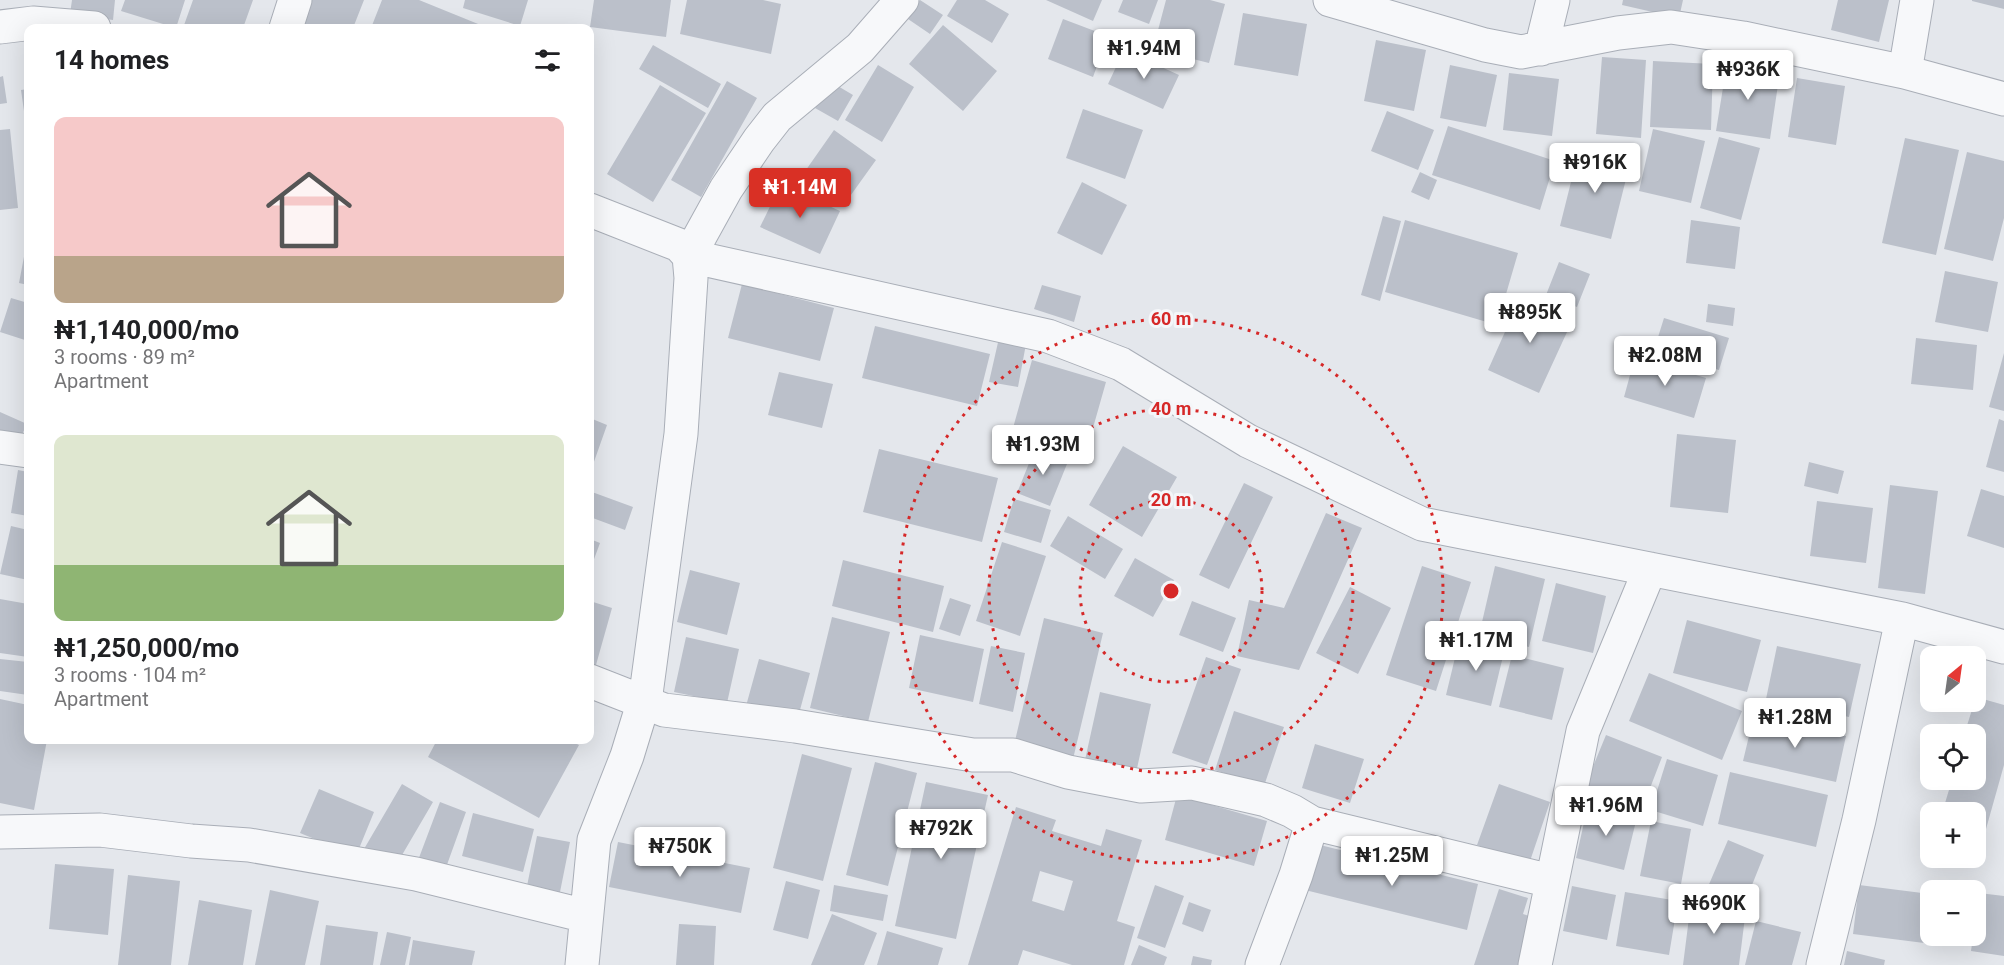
<!DOCTYPE html>
<meta charset="utf-8">
<style>
body{margin:0;font-family:Roboto,sans-serif;background:#f2f2f2;color:#202124;height:100vh;display:flex;flex-direction:column;font-size:22px;white-space:nowrap}
*{box-sizing:border-box;margin:0}
p{font-size:20px;color:#757577}
.icon{flex:none;width:33px;height:33px;fill:none;stroke:currentColor;stroke-width:2;stroke-linecap:round;stroke-linejoin:round}
.map{position:relative;flex:1;overflow:hidden}
.side{position:absolute;left:24px;top:24px;width:570px;height:720px;display:flex;flex-direction:column;background:#fff;border-radius:12px;box-shadow:0 6px 24px #0002}
.side>*{flex:none}
.needle{width:39px;rotate:29deg}
.buttons{position:absolute;left:1920px;top:646px;display:grid;gap:12px}
.buttons a{display:grid;place-items:center;width:66px;height:66px;border-radius:12px;background:#fff;box-shadow:0 6px 24px #0002;font-size:30px}
.price{position:absolute;translate:-50% -51px;padding:0 14px;border-radius:6px;background:#fff;color:#222;font-size:20px;line-height:39px;filter:drop-shadow(0 2px 3px #0008)}
.price::after{content:'';position:absolute;left:50%;top:36px;width:18px;height:14px;margin-left:-9px;background:inherit;clip-path:polygon(0 0,100% 0,50% 100%)}
.price.active{background:#d93025;color:#fff}
ul{padding:0;list-style:none}
li{display:grid;align-content:center;gap:12px;height:318px;padding:0 30px}
li span{display:grid;place-items:center;height:186px;border-radius:12px;color:#555}
li>.icon{margin-inline-start:auto}
span .icon{width:108px;height:108px;fill:#fffc;stroke-width:1}
li b{font-size:26px}
h2{display:flex;justify-content:space-between;align-items:center;height:72px;padding:0 30px;font-size:26px}
.map>svg:first-child{display:block}
.building{fill:#bbc0ca;fill-rule:evenodd}
.lines{fill:none;stroke-linecap:round;stroke-linejoin:round}
.street-casing{stroke:#a9aeb7;stroke-width:35}
.street{stroke:#f7f8fa;stroke-width:33}
.ring{fill:none;stroke:#d62828;stroke-width:3;stroke-dasharray:3 6}
.centre{fill:#d62828;stroke:#f4f6f9;stroke-width:3}
.ring-label{font-size:18px;text-anchor:middle;font-weight:bold;fill:#d62828;stroke:#f4f6f9;stroke-width:6;stroke-linejoin:round;paint-order:stroke}
</style>
<div class="map">
<svg width="2004" height="965" viewBox="0 0 2004 965">
<rect width="100%" height="100%" fill="#e4e7ec"/>
<path class="building" d="M72,0h43l-2,20 -43,-6z
M125,0h60l-9,28 -55,-17z
M193,0h60l-10,28h-60z
M306,0h58l-11,28h-58z
M382,0h37l69,28h-117z
M465,0h63l-8,26 -57,-18z
M594,0h77l-5,37 -76,-10z
M687,0h76l18,4 -10,50 -91,-20z
M920,0l23,15 -13,19 -22,-15z
M957,0h28l24,14 -17,29 -45,-27z
M1046,0h56l-9,21z
M1123,0h35l-9,24 -31,-12z
M1166,0h44l15,4 -16,59 -56,-14z
M1623,0h60l-4,18 -57,-13z
M1838,0h51l-10,42 -48,-12z
M2004,0v9l-32,-8v-1z
M1243,13l64,11 -9,52 -64,-11z
M1063,19l45,17 -15,41 -45,-18z
M943,25l54,46 -34,40 -54,-47z
M1376,40l50,10 -12,61 -50,-10z
M653,45l68,39 -13,24 -69,-39z
M1124,50l55,25 -16,34 -55,-25z
M1602,57l44,3 -5,78 -45,-4z
M1653,61l60,3 -2,66 -61,-3z
M1727,63l53,8 -10,68 -54,-8z
M878,65l36,22 -32,55 -37,-22z
M1450,65l47,10 -11,52 -46,-9z
M1509,73l50,6 -7,57 -49,-6z
M3,76l4,27 -7,1v-27z
M1797,78l48,8 -9,59 -48,-8z
M727,81l30,17 -56,99 -30,-17z
M831,82l22,13 -15,26 -23,-13z
M660,85l46,28 -53,89 -46,-28z
M28,89v43h-1l-6,-42z
M1083,109l60,21 -18,49 -59,-21z
M1387,111l47,19 -16,40 -47,-19z
M1448,126l107,35 -15,49 -108,-35z
M10,129l8,79 -18,2v-80z
M1653,129l52,12 -14,62 -52,-12z
M834,130l42,30 -33,46 -42,-29z
M1719,137l41,11 -19,72 -41,-12z
M1905,138l54,12 -23,105 -54,-12z
M1579,150l51,13 -19,76 -51,-13z
M1967,152l37,9v57l-11,43 -49,-12z
M1420,172l17,8 -8,20 -18,-8z
M1082,182l45,23 -25,50 -45,-22z
M781,184l59,27 -20,43 -60,-27z
M1383,216l18,5 -21,80 -19,-6z
M1405,220l113,33 -21,72 -112,-33z
M1691,220l49,7 -5,42 -49,-6z
M27,241h1v44l-9,-2z
M1559,262l31,12 -13,33 -31,-12z
M1945,271l53,11 -10,50 -53,-10z
M742,284l92,24 -14,53 -92,-23z
M1042,285l39,11 -7,26 -40,-13z
M1521,296l52,23 -34,74 -51,-23z
M11,298l17,5v38l-28,-9z
M1708,304l27,4 -2,18 -27,-4z
M1664,318l65,20 -10,32 -65,-20z
M875,326l115,28 -13,52 -115,-28z
M999,338l27,6 -8,43 -29,-5z
M1916,338l61,7 -4,45 -62,-6z
M2004,353v58l-15,-4z
M1635,357l71,21 -12,40 -70,-21z
M1032,360l74,22 -19,67 -74,-21z
M779,372l54,12 -11,44 -54,-13z
M0,412l27,12 -10,21 -17,-8z
M590,418l17,7 -17,48z
M1999,419l5,2v51l-18,-5z
M1677,434l59,6 -8,73 -58,-6z
M1036,446l33,13 -19,47 -33,-13z
M1123,446l54,31 -35,60 -53,-32z
M879,449l119,29 -16,64 -119,-30z
M1809,462l35,9 -6,23 -34,-8z
M18,470l10,2v44l-17,-3z
M1244,483l29,14 -44,92 -30,-14z
M1890,485l48,6 -13,103 -47,-6z
M1981,489l23,7v52l-37,-12z
M592,492l41,15 -8,23 -35,-13z
M1014,499l37,11 -10,33 -37,-11z
M1817,501l56,7 -7,55 -56,-7z
M1326,513l36,15 -63,142 -62,-14 12,-56 35,8z
M1068,516l55,33 -18,30 -55,-33z
M11,526l17,4v50l-28,-6z
M590,539l10,4 -10,27z
M1002,542l44,14 -26,80 -44,-15z
M1135,558l39,22 -21,37 -39,-21z
M843,560l101,26 -11,46 -101,-26z
M1422,566l49,16 -35,109 -50,-16z
M1495,566l50,13 -16,68 -50,-12z
M690,570l50,13 -13,52 -50,-13z
M1556,583l50,13 -13,57 -51,-12z
M1350,587l41,21 -33,66 -42,-21z
M950,598l21,7 -11,31 -21,-7z
M0,599l28,5v53l-28,-4z
M590,601l22,7 -18,64 -4,-2z
M1192,601l44,17 -13,34 -44,-17z
M832,617l58,15 -22,90 -58,-14z
M1044,618l59,15 -30,126 -59,-14z
M1687,620l74,20 -14,52 -74,-19z
M920,635l64,14 -11,53 -64,-14z
M686,637l53,12 -12,54 -53,-11z
M1460,637l45,11 -14,58 -45,-11z
M991,646l34,7 -12,59 -34,-8z
M1777,646l84,18 -12,53 -83,-18z
M1512,655l52,13 -12,52 -53,-13z
M1206,657l35,12 -34,96 -35,-12z
M0,659l28,3v33l-28,-4z
M759,659l51,14 -13,48 -51,-15z
M1649,673l93,38 -20,49 -93,-39z
M1100,692l51,12 -15,69 -51,-13z
M1976,697l28,8v60l-18,64 -10,-3v-13h-34l10,-33h24v-45h-12z
M0,699l28,6v35h19l-13,70 -34,-7z
M1234,711l50,16 -20,59 -49,-16z
M1754,715l92,21 -10,46 -93,-21z
M1606,735l56,22 -20,52 -57,-23z
M437,740h132l10,5 -40,73 -111,-61z
M1315,744l49,15 -14,44 -48,-15z
M802,754l50,14 -29,113 -50,-13z
M1667,759l51,16 -15,51 -52,-16z
M875,762l42,11 -29,113 -42,-11z
M1730,772l98,23 -12,52 -98,-23z
M926,782l62,13 -32,144 -61,-13z
M402,784l31,18 -38,65 -31,-18z
M1499,784l51,18 -21,62 -52,-19z
M319,789l55,23 -18,44 -56,-23z
M1177,795l90,26 -13,45 -89,-26z
M440,802l26,10 -22,61 -27,-10z
M1588,805l49,12 -13,53 -48,-12z
M1016,807l40,13 -4,11 49,15 5,-17 36,11 -25,81 18,6 -11,38h-52l-49,-15 -5,15h-50zM1040,871l33,10 -9,30 -32,-10z
M473,813l61,16 -11,43 -61,-16z
M1651,821l40,8 -10,55 -41,-8z
M537,836l33,6 -12,60 -33,-6z
M1728,840l36,15 -20,50 -37,-16z
M618,842l132,26 -9,45 -132,-26z
M1316,844l162,40 -11,46 -162,-40z
M55,864l59,5 -6,66 -59,-6z
M128,875l52,6 -9,84h-53z
M786,881l34,9 -12,49 -35,-9z
M834,885l54,10 -5,26 -53,-10z
M1155,885l29,11 -19,52 -28,-10z
M1859,885l71,9v42h11l-1,9 -87,-11z
M1572,886l44,9 -9,45 -44,-9z
M1499,889l29,9 -5,16 17,6 -14,45h-52z
M270,890l49,11 -14,64h-50z
M1625,892l53,9 -9,54 -53,-9z
M1979,893l25,3v60l-33,-5 2,-15h3z
M199,900l53,10 -9,55h-55z
M1189,902l22,8 -8,22 -21,-8z
M1691,902l55,7 -7,56h-56z
M832,914l45,19 -13,32h-53z
M1756,921l45,11 -9,33h-47z
M679,924l37,2 -2,39h-38z
M326,925l52,7 -5,33h-53z
M887,931l56,17 -5,17h-61z
M387,932l24,5 -6,28h-25z
M413,940l62,11 -3,14h-63z
M1139,945l28,12 -3,8h-33z
M1847,951l38,9 -1,5h-40z
M1193,956l19,4 -1,5h-20z"/>
<g class="lines">
<defs>
<path id="street" d="M1330,0l155,45 36,7 97,-19 53,-6 72,11 162,34 99,27
M0,27l33,-4 61,5
M286,28l9,-28
M1541,49l12,-49
M1905,72l12,-72
M590,210l89,35 10,11 359,80 73,28 127,77 174,83 480,95 102,28
M0,447l28,4
M590,681l74,29 131,16 178,29h40l55,17 73,14 51,-3 74,17 26,11 20,12 -16,52 -34,90
M1312,823l239,58
M0,832l100,-2 91,11 58,4 167,29 170,42
M582,965l12,-125 33,-84 19,-62 35,-260 10,-156 -2,-22 37,-67 33,-49 18,-23 83,-69 42,-48
M1535,965l48,-234 67,-162
M1823,965l36,-145 43,-201"/>
</defs>
<use href="#street" class="street-casing"/>
<use href="#street" class="street"/>
</g>
<g class="ring">
<circle cx="1171" cy="591" r="91"/>
<circle cx="1171" cy="591" r="182"/>
<circle cx="1171" cy="591" r="272"/>
</g>
<circle cx="1171" cy="591" r="9" class="centre"/>
<g class="ring-label">
<text x="1171" y="325">60 m</text>
<text x="1171" y="415">40 m</text>
<text x="1171" y="506">20 m</text>
</g>
</svg>
<div class="buttons">
<a><svg class="needle" viewBox="-14 -14 28 28"><path d="M0-13l5 13h-10z" fill="#e53935"/><path d="M0 13l5-13h-10z" fill="#757577"/></svg></a>
<a><svg class="icon" aria-label="locate" viewBox="0 0 24 24"><circle cx="12" cy="12" r="6"/><path d="M12 2v4M12 18v4M2 12h4M18 12h4"/></svg></a>
<a>+</a>
<a>−</a>
</div>
<b class="price" style="left:1144px;top:80px">₦1.94M</b>
<b class="price" style="left:1748px;top:101px">₦936K</b>
<b class="price" style="left:1595px;top:194px">₦916K</b>
<b class="price active" style="left:800px;top:219px">₦1.14M</b>
<b class="price" style="left:1530px;top:344px">₦895K</b>
<b class="price" style="left:1665px;top:387px">₦2.08M</b>
<b class="price" style="left:1043px;top:476px">₦1.93M</b>
<b class="price" style="left:1476px;top:672px">₦1.17M</b>
<b class="price" style="left:1795px;top:749px">₦1.28M</b>
<b class="price" style="left:1606px;top:837px">₦1.96M</b>
<b class="price" style="left:941px;top:860px">₦792K</b>
<b class="price" style="left:680px;top:878px">₦750K</b>
<b class="price" style="left:1392px;top:887px">₦1.25M</b>
<b class="price" style="left:1714px;top:935px">₦690K</b>
<section class="side">
<h2>14 homes<svg class="icon" aria-label="filters" viewBox="0 0 24 24"><path d="M4 7h16M4 17h16"/><circle cx="9" cy="7" r="2"/><circle cx="15" cy="17" r="2"/></svg></h2>
<ul>
<li><span style="background:linear-gradient(#f6c9c9 75%,#b9a48a 0)"><svg class="icon" aria-label="home" viewBox="0 0 24 24"><path d="M3 11l9-7 9 7M6 9v11h12V9"/></svg></span><div><b>₦1,140,000/mo</b><p>3 rooms · 89 m²</p><p>Apartment</p></div></li>
<li><span style="background:linear-gradient(#dfe7d0 70%,#8fb573 0)"><svg class="icon" aria-label="home" viewBox="0 0 24 24"><path d="M3 11l9-7 9 7M6 9v11h12V9"/></svg></span><div><b>₦1,250,000/mo</b><p>3 rooms · 104 m²</p><p>Apartment</p></div></li>
</ul>
</section>
</div>
